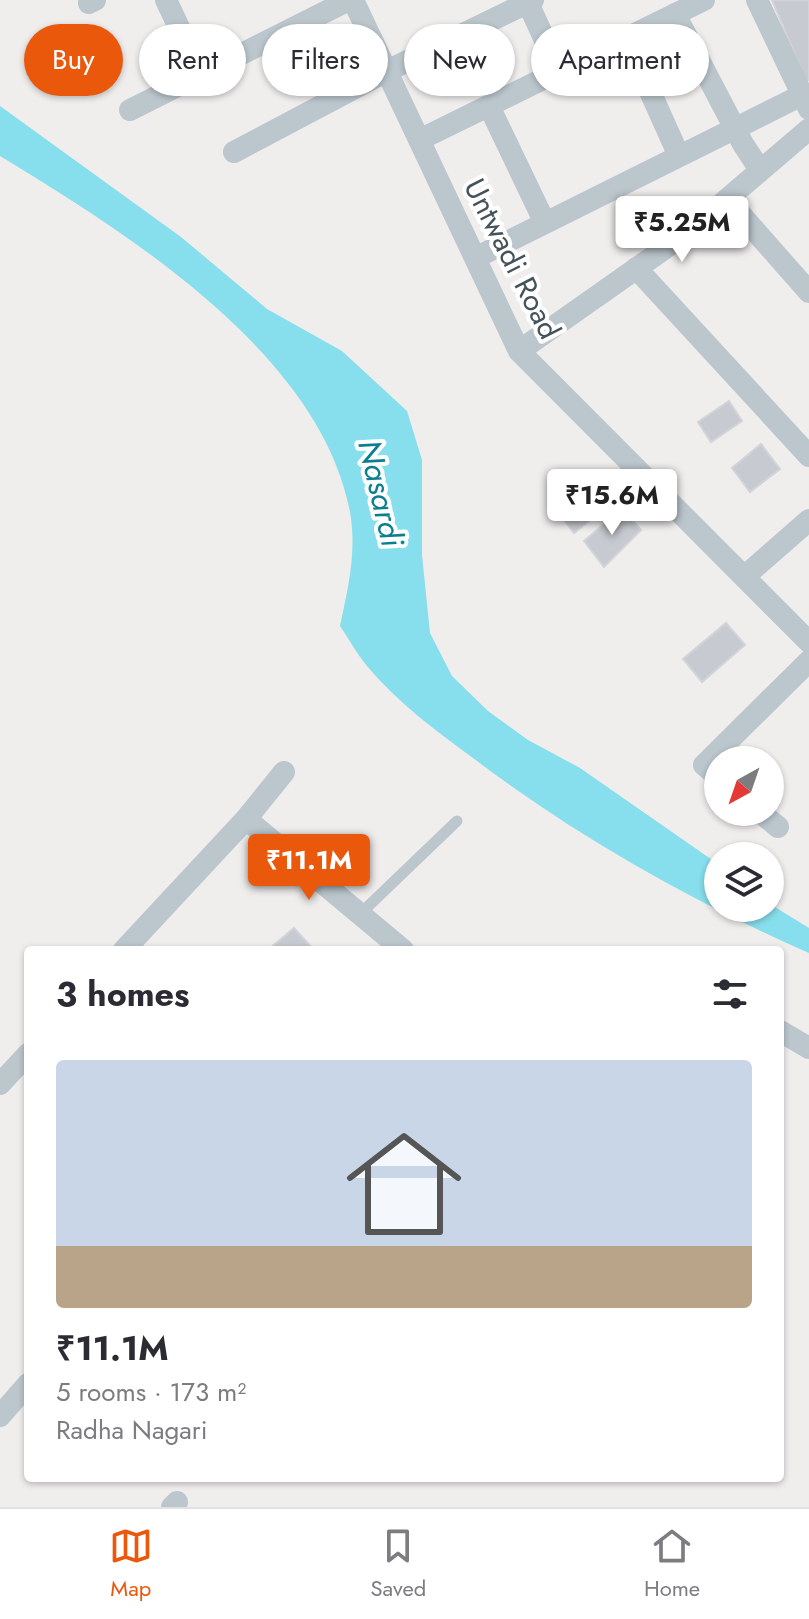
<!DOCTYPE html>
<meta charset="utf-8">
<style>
body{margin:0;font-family:Jost,sans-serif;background:#f7f7f7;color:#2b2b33;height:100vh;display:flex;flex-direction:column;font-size:30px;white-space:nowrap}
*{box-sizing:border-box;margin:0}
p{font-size:26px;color:#7c7c81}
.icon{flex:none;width:44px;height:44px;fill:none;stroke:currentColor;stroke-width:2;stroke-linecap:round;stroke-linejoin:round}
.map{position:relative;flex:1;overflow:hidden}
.side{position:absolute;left:24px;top:946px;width:760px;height:536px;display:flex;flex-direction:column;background:#fff;border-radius:8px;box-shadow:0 2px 6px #0004}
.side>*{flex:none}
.guide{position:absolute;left:24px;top:24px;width:762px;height:72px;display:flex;gap:16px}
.needle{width:52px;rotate:220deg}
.buttons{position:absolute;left:704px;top:746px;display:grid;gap:16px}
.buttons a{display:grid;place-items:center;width:80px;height:80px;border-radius:50%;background:#fff;box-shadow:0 2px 6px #0004;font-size:40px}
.price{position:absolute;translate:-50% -68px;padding:0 18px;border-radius:8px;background:#fff;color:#222;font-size:26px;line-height:52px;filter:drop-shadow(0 2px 4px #0008)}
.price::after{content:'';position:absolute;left:50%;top:48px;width:24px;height:18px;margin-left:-12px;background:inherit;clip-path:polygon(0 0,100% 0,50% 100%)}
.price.active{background:#ea580c;color:#fff}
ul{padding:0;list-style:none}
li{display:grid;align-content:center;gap:16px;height:424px;padding:0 32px}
li span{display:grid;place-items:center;height:248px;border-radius:8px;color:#555}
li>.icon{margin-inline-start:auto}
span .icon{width:144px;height:144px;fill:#fffc;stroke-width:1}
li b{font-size:34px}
h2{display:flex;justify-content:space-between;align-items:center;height:96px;padding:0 32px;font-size:34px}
.pill{padding:0 28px;border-radius:36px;background:#fff;box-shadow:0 2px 6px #0004;font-size:28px;line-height:72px}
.pill.active{background:#ea580c;color:#fff}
.tab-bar{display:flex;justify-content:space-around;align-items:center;height:112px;border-top:2px solid #e1e1e2;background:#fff;font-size:22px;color:#7c7c81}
.tab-bar a{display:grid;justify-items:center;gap:4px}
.tab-bar .active{color:#ea580c}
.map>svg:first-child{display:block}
.water{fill:#87deec}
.building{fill:#c7cad0;stroke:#d1d4d9;stroke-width:2}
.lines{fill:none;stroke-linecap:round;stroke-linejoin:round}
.lane{stroke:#bbc6cd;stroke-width:11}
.street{stroke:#bbc6cd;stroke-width:22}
.labels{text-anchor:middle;stroke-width:8;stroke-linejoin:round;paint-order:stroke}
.street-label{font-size:30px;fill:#45525a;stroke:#fff}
.water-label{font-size:32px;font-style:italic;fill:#0c7e90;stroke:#fff}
</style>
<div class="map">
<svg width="809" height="1507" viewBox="0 0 809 1507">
<rect width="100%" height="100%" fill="#f0eded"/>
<path class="water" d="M0,106l181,131 86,72 75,42 65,60 15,49v95l8,78 22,43 36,35 40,29 52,28 138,96v44h52v-4l39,24v25c-118,-52 -233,-117 -336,-195 -37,-27 -76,-56 -106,-92 -10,-12 -18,-27 -27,-40 8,-37 17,-75 10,-114 -30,-159 -222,-278 -350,-356z"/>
<path class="building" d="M772,0h37v80l-3,1z
M729,401l13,20 -31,21 -13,-20z
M761,444l19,25 -30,23 -18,-24z
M588,479l20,27 -34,27 -20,-26z
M622,509l19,21 -37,37 -20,-26z
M726,623l19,22 -43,37 -19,-23z
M294,928l20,22h-46z"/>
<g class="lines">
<path class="lane" d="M360,914l97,-93"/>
<path class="street" d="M166,0l35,74
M353,0l166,351 290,291
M757,0l52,109
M89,3l6,-3
M528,3l31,68
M675,14l68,130 17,26
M626,38l53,118
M489,106l56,117
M130,110l219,-110
M419,140l285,-140
M234,152l153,-81 146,-71
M727,199l82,93
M475,258l327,-163
M636,268l173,188
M519,351l172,-121 118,-101
M744,577l65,-57
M718,777l-14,-12 105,-104
M760,812l18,15
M246,819l157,131
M124,950l122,-131 38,-47
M780,1031l29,17
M0,1084l28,-30
M0,1416l28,-32
M172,1507l5,-5"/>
</g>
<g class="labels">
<g class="street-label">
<text transform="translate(512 259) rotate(63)" y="10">Untwadi Road</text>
</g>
<g class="water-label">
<text transform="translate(381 493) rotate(77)" y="11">Nasardi</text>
</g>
</g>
</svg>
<div class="buttons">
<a><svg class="needle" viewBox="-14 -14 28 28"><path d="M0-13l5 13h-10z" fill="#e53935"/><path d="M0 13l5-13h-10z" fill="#7c7c81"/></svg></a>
<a><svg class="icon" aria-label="layers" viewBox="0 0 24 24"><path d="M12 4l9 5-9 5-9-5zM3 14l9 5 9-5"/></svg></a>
</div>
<b class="price" style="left:682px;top:264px">₹5.25M</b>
<b class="price" style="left:612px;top:537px">₹15.6M</b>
<b class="price active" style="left:309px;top:902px">₹11.1M</b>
<div class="guide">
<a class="pill active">Buy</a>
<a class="pill">Rent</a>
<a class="pill">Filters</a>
<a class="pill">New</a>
<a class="pill">Apartment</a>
</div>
<section class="side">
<h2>3 homes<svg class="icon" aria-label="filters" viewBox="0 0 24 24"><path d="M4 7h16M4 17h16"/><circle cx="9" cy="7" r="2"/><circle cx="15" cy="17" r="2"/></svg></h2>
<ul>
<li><span style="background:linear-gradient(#c9d6e8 75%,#b9a48a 0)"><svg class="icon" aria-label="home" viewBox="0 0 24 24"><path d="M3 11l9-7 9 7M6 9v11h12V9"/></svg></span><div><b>₹11.1M</b><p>5 rooms · 173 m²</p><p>Radha Nagari</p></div></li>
</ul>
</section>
</div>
<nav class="tab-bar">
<a class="active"><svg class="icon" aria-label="map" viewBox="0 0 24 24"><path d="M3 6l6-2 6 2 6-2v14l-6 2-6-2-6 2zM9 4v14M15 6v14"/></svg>Map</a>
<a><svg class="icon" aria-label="saved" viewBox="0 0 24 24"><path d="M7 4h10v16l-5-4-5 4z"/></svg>Saved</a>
<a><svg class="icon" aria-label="home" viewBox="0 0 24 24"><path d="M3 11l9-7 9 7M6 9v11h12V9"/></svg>Home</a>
</nav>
